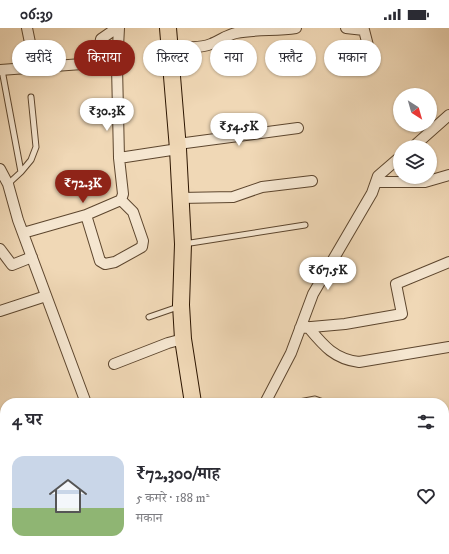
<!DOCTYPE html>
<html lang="hi">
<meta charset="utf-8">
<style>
body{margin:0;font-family:"IM FELL DW Pica","Noto Serif Devanagari",serif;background:#f2f2f3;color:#2b2b33;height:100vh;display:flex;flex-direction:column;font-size:15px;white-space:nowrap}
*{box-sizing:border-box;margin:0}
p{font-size:13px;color:#7c7c81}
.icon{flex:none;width:22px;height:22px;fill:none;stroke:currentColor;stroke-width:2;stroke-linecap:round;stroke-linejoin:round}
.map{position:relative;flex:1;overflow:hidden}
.sheet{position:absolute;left:0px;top:370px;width:449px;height:156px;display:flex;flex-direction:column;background:#fff;border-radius:16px 16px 0 0;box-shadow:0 1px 3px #0004}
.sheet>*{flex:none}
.hud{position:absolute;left:12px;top:12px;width:425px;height:36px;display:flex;gap:8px}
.needle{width:26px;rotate:143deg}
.tools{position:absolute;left:393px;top:60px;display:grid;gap:8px}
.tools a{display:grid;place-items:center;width:44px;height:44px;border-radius:50%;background:#fff;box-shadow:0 1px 3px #0004;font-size:20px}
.price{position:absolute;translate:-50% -34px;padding:0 9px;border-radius:14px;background:#fff;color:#222;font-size:13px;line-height:26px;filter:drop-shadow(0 1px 2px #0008)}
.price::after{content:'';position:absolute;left:50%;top:24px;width:12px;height:9px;margin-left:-6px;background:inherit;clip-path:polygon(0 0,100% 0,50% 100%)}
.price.on{background:#8f2418;color:#fff}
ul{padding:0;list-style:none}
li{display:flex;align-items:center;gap:12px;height:100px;padding:0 12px}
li+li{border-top:1px solid #e1e1e2}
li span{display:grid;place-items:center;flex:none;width:112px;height:80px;border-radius:12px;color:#555}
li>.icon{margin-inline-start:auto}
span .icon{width:48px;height:48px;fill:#fffc;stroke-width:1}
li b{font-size:17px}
h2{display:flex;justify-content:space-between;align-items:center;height:48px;padding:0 12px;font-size:17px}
.pill{padding:0 14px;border-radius:18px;background:#fff;box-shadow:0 1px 3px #0004;font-size:14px;line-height:36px}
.pill.on{background:#8f2418;color:#fff}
.status{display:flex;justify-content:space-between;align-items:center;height:28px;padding:0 20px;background:#fff;direction:ltr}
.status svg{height:11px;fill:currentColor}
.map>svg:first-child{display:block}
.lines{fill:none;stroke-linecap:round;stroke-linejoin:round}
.stream{stroke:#6f7965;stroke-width:3}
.service-casing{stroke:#5d462e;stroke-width:7}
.minor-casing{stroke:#5d462e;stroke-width:12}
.primary-casing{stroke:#2c1500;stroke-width:18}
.service{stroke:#f5e6d0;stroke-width:5}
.minor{stroke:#f5e6d0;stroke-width:10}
.primary{stroke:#f0d8b6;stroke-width:16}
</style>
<div class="status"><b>06:39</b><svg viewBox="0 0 49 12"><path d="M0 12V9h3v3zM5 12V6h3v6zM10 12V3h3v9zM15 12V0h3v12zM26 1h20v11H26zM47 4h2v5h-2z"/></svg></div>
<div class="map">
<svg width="449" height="526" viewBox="0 0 449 526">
<rect width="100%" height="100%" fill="#f0d8b6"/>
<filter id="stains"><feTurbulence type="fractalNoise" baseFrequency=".005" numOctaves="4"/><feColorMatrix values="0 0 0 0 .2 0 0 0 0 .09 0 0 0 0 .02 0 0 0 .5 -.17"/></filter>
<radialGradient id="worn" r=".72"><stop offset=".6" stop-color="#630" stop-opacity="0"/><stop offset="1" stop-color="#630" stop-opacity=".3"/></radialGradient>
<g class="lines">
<path class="stream" d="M346,521v5"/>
<defs>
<path id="service" d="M2,42l19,102 -13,12
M21,144l10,-12 5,-13 -5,-50
M184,216l121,-19
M149,289l29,-10
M294,375l21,-4 11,4"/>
<path id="minor" d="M27,0l8,39
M119,0l-2,38 2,92 59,-9
M346,0l18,2 9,35
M170,18c13,1 28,3 41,-2 8,-3 16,-9 25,-11 20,-4 40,-2 60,-5
M0,42l82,-6 16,-8 3,-17 16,-11
M178,116l120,-16
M413,119l36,-32
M0,141l8,15 10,36 68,183
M378,154h47l24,-7
M180,170l53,-1 29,-10 50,-6
M86,187l14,46 5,3 10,-2 27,-15 1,-6 -10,-29 -12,-12
M23,205l63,-18 35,-15 2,-6 -4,-36
M0,221l12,16 20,-8
M0,283l46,-15
M308,299c15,18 26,32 51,35l90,-15
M300,300l45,-4 57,-10 -6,-30 53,-22
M114,336l54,-21 15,-4
M265,375l26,-50 22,-59 59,-101 6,-17 22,-19
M444,490l5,1
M134,521l1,5
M329,526l5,-5"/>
<path id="primary" d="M168,0l10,121 5,95 -2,61 2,34 10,64
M0,473l5,-2
M227,521l1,5"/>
</defs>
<use href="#service" class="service-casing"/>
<use href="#minor" class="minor-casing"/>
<use href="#primary" class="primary-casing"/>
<use href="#service" class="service"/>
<use href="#minor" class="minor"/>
<use href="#primary" class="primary"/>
</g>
<rect width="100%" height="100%" filter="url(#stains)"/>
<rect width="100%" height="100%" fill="url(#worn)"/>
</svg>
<div class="tools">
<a><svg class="needle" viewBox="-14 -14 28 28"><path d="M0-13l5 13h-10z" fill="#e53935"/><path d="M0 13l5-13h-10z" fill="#7c7c81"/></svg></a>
<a><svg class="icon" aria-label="layers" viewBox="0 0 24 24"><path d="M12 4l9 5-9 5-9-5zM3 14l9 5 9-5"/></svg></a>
</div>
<b class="price" style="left:107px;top:104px">₹30.3K</b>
<b class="price" style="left:239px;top:119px">₹54.5K</b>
<b class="price on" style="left:83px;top:176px">₹72.3K</b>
<b class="price" style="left:328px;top:263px">₹67.5K</b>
<div class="hud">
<a class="pill">खरीदें</a>
<a class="pill on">किराया</a>
<a class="pill">फ़िल्टर</a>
<a class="pill">नया</a>
<a class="pill">फ़्लैट</a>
<a class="pill">मकान</a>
</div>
<section class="sheet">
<h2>4 घर<svg class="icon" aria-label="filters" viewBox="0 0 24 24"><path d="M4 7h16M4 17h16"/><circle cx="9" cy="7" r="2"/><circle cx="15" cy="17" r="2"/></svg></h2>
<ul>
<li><span style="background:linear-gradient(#c9d6e8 65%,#8fb573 0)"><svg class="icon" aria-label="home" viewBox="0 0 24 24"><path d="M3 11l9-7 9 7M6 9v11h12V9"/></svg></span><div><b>₹72,300/माह</b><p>5 कमरे · 188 m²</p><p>मकान</p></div><svg class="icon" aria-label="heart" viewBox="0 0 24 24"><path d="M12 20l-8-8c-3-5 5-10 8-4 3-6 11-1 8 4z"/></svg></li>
</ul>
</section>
</div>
